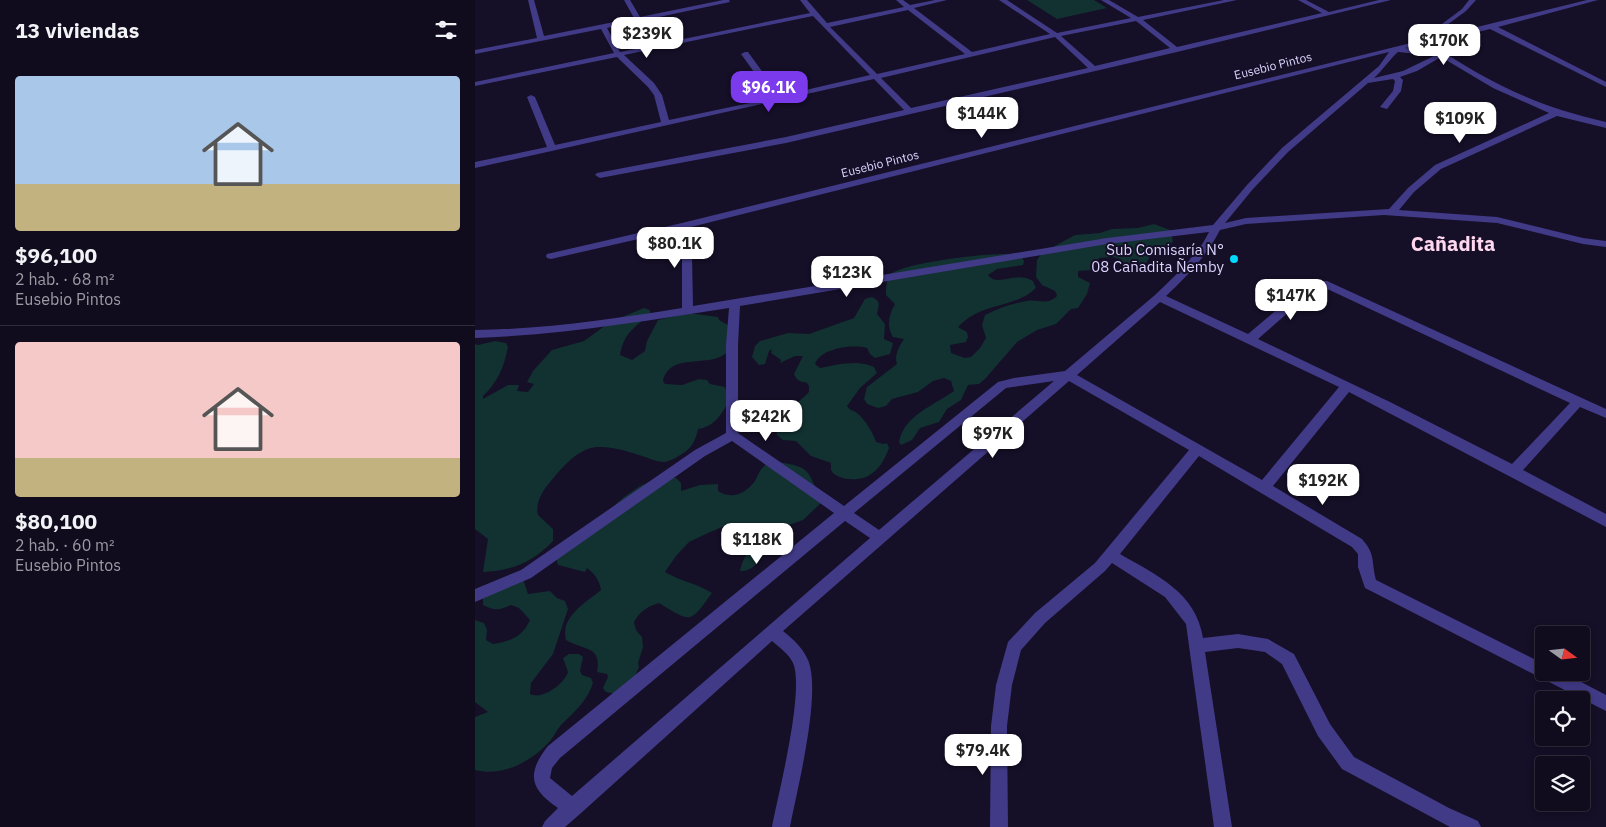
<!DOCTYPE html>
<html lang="es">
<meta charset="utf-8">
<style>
body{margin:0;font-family:"IBM Plex Sans",sans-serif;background:#1e192a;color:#f1f3f6;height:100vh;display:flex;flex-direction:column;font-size:19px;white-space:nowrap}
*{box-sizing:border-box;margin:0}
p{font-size:16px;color:#9c9ba4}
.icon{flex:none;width:28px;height:28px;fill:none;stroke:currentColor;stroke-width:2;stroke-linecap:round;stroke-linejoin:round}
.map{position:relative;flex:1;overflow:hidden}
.sheet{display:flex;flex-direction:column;background:#100b1d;width:475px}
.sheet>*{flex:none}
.needle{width:32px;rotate:105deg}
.fabs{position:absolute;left:1060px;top:626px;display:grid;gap:10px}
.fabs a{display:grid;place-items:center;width:55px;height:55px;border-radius:5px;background:#100b1d;box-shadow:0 2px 8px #0003,0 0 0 1px #302b3b;font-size:25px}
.price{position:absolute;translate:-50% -42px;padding:0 11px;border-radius:10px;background:#fff;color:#222;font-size:16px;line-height:32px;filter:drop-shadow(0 1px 2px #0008)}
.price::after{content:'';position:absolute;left:50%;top:30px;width:15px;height:11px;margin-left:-8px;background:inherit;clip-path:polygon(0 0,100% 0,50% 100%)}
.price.current{background:#7c3aed;color:#fff}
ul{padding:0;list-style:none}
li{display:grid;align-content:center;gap:10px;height:265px;padding:0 15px}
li+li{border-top:1px solid #302b3b}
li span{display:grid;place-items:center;height:155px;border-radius:5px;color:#555}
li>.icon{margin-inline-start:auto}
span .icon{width:90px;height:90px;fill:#fffc;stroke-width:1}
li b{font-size:21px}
h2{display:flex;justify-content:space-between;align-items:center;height:60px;padding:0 15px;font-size:21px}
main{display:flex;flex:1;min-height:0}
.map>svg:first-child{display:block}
.green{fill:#123131}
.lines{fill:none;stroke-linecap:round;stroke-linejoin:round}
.street{fill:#413a87;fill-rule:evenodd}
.poi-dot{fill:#02d9ff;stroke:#150f27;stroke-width:2}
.labels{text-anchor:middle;stroke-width:4;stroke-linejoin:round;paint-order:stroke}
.far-street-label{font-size:12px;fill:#dcd6ff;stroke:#150f27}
.poi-label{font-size:15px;fill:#dcd6ff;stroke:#150f27;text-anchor:end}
.district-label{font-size:20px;font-weight:bold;fill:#ffd8ef;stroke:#150f27}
</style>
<main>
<section class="sheet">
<h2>13 viviendas<svg class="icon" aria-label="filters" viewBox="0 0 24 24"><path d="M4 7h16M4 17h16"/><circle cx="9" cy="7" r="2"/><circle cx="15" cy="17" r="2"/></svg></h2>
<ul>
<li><span style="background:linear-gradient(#a9c7e8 70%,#c2b280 0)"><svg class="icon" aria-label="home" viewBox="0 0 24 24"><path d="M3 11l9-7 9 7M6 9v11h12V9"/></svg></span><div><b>$96,100</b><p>2 hab. · 68 m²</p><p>Eusebio Pintos</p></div></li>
<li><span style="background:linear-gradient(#f6c9c9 75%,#c2b280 0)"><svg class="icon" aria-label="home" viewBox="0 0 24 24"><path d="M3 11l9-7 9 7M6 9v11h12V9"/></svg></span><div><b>$80,100</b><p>2 hab. · 60 m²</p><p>Eusebio Pintos</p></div></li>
</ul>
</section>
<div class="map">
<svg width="1131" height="827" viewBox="0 0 1131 827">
<rect width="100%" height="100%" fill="#150f27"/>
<path class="green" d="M552,0h67l13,8 -50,11z
M679,224l16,6 3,11 -2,3 -21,12c-5,9 -5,15 -18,16l-12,-13 -8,-2 -13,1 -6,12 -15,1v6l12,6 -3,11 -9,14 -7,1 -15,15 -19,6 -20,12 -32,37 -6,5 -11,1 -7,15 -14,9 -8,13 -19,6 -8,12 -11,5 -2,-3c5,-27 36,-37 55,-51l-3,-10 -7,-3 -11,3 -15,11 -26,7 -6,7 -8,2 -11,-4 -3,-5 3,-12 30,-23c-3,-8 2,-18 7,-25l-11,-2c-7,-11 -4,-23 2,-33l-9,-9c0,-6 0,-14 3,-19 8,-13 100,-23 117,-22 6,0 11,2 16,3l2,4 -1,4 -26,4 -9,6c10,13 27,-5 45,6l3,7c-21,21 -54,13 -78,39l9,5 1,5 -2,5 -16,3 1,8 14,5 6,-1 9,-9 6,-10 -4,-13 3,-10c13,-7 28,-12 42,-14 12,-2 19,5 30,-5l-2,-5 -13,-6 -6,-8 1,-17 5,-7 33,-18 25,-2 12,-4 26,-1z
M397,297l5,3 2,4 -2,10 8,10 -1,15 9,4 -3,11 -15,4 -5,-4 -3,-6c-15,-4 -46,0 -52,16l5,4c16,-3 38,-9 54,-1l3,6 -17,15 -13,18c3,5 6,4 10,7 8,7 16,19 19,29l7,2 4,-1 2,5c-4,11 -10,22 -21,28 -8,5 -32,5 -37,-6 0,-1 0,-6 0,-7l-20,-7 -15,-15 -13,-1 -6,-5c-4,-26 18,-27 32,-43v-6l-3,-4c-6,1 -10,-3 -12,-8l9,-18h-8l-15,7 1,-3 -10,-7 1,-4 -3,2 -4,13 -6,1 -7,-8 3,-11 5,-5 28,-8 21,1 45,-16 11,-19z
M169,308l6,2v4c-16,14 -26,19 -30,41l12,5 13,-9 2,-10 11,-21 30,-7 30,4 1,3 9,5 6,16c-2,4 -5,10 -9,13 -19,14 -55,-2 -62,27l2,3 17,1 17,-6 8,1 3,4 15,3 4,12c-6,15 -15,28 -31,30 -2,10 -5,17 -13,23 -6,4 -14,9 -21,10 -6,0 -13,-3 -19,-5 -15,-5 -32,-11 -48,-10 -19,1 -35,21 -46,34 -8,9 -16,21 -13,34l15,14v12c-20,21 -41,30 -70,31l5,-33 -13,-10v-185l3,1 17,-4 11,2 2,4c-4,20 -10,35 -25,49v3l25,-14h11l-2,6 11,1 6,-8 -7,-2 6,-11 19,-21 32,-9 26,-19z
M302,462c38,5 29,11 46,39l-20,19 -20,7 -20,2 -36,-4 -19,8 -19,9 -13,14 -11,16c15,9 31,11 47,21 -23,32 -21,29 -53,10 -12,4 -19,8 -25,19l2,8 6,7 1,10 -5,16 1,4 -7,16 -16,11 -10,-2 -3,-4 5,-11 -1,-3 -10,-2c5,-27 -13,-21 -31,-32 -6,-23 19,-37 35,-50 -1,-9 -7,-17 -14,-22l-2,4 -27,-7 -2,-7 68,-61 16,-11 18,-8h18l5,5v8l19,-6 18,-1v7c14,9 27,3 37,-10 3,-5 4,-10 8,-14 4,-4 9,-5 14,-5z
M287,546l4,2c-4,11 -13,24 -26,23 3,-13 8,-24 22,-25z
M48,579l5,15 22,-3 7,7 8,3 3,8 -15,45 -22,29 -1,11c13,6 34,-10 38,-22l-5,-14 6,-4h10l4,3 -3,14 2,4 9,3 2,5c-5,16 -17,28 -29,39 -6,5 -9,13 -14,19 -19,21 -47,36 -75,29v-53l13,-5 -13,-10v-82l9,3 3,7 -1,10 7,4c18,-3 29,-7 37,-24l-11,-12 -8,-3c-11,5 -17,6 -28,0v-8z"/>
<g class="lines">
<path class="street" d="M53,0h6l10,36 90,-18 -10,-18h6l10,17 83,-17h6l1,2 -123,26 13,24 190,-39 -10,-13h7l20,23 77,-16 -8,-7h7l7,5 25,-5h12l-33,8 58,44 78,-18 -51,-34h8l50,33 74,-15 -30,-18h8l29,17 86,-17h13l-94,20 34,27 145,-34 -24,-13h8l23,12 50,-12h12l-214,52 -391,91 -186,35 -5,-3 2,-2 189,-36 118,-27 -30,-31 -399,89v-6l72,-15 -20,-50 4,-2 4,2 20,48 106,-23 -7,-27 -6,-8 -31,-30 -142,29v-4l139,-29 -13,-24 -126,25v-4l62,-12zM433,10l57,44 -88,20 -47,-47zM338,16l57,59 -90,21 -32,-44h-3l-4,2 32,44 -104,22 -7,-25 -8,-12 -30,-28zM661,21l34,27 -75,18 -34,-30zM580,37l33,31 -177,40 -30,-30z
M994,0h7l-10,11 -38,28 159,-39h11l-100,27 108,55v5l-116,-58 -36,9 -9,15c54,35 99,55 161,69v6l-49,-12 -116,53 -27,23 -15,18 98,7 86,21 23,3v6l-23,-3 -86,-21 -113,-8 -138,9 -26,6c-13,26 -33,46 -54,66l82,38 63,-53h16l279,128v9l-26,-11 -57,63 83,44v13l-257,-135 -76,94 89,53c14,16 9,22 14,41l168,84v8h18l44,23v16l-241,-123 -7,-21v-13l-6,-7 -153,-91 -79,98c36,21 76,38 83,84l35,-4 30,5 26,15 36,70 24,33 95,51 29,13 3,6h-31l-108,-58 -24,-33 -36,-72 -17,-12 -27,-4 -33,4 27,175h-18l-28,-203 -21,-27 -53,-34 -7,8 -60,52 -24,27 -9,35 -5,41 1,101h-18l1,-101 5,-41 12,-43 27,-29 60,-50 94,-113 -120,-69 -286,250c10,8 20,17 25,29 14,33 -11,130 -18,167h-18c6,-32 33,-137 21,-164 -4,-9 -14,-16 -21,-22l-192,173 -15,13h-23l3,-6 13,-13c-28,-19 -32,-34 -10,-62l286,-233 -102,-72 -27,15 -174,122 -56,24v-13l46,-19 174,-120 31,-17v-88l3,-37c-84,13 -168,27 -254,30v-8c70,-1 139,-11 207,-22v-52l-4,-26 -127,29 -4,-1 -1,-2 1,-2 135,-31 737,-182 43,-32zM971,40l-7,12 -34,-4zM914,52l-10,14 -97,82 -35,37 -34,40 -106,13 -414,68 -1,-50 -5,-28zM923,52h1l35,4 -31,15 -29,7c9,-8 15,-18 24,-26zM966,57l52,31 56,25 -114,52 -27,23 -19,21 -143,9 -21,5 28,-34 35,-37 80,-69 25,-4 2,2 -2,10 -13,16 7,2 14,-18 2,-11 -3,-3 17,-6zM734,232l-6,11 -20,25 -28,27 -90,76 -51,7 -16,4 -154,124 -106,-73v-88l2,-39 367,-62zM843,286h3l249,117 -58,61 -122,-62 -132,-63zM685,302l179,85 -77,93 -185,-105zM579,381l-175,149 -25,-17 152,-125zM370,521l25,17 -298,258 -22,-18 2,-10 8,-10z"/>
</g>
<circle class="poi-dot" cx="759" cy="259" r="5"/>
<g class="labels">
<g class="far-street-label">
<text transform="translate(798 66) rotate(-14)" y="4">Eusebio Pintos</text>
<text transform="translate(405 164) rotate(-14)" y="4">Eusebio Pintos</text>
</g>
<g class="poi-label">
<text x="749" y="255">Sub Comisaría N°<tspan x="749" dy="17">08 Cañadita Ñemby</tspan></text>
</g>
<g class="district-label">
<text x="978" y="251">Cañadita</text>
</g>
</g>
</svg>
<div class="fabs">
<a><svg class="needle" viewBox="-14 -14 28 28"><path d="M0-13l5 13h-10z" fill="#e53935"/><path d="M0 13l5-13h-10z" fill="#9c9ba4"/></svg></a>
<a><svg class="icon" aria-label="locate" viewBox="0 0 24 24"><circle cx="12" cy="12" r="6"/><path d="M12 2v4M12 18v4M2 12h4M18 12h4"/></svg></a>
<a><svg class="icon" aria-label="layers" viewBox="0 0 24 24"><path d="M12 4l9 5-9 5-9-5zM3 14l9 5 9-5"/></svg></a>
</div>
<b class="price" style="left:172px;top:59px">$239K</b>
<b class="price" style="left:969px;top:66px">$170K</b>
<b class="price current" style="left:294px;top:113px">$96.1K</b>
<b class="price" style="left:507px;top:139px">$144K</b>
<b class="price" style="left:985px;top:144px">$109K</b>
<b class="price" style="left:200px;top:269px">$80.1K</b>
<b class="price" style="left:372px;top:298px">$123K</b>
<b class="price" style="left:816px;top:321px">$147K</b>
<b class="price" style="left:291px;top:442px">$242K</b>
<b class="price" style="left:518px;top:459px">$97K</b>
<b class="price" style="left:848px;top:506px">$192K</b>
<b class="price" style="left:282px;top:565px">$118K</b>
<b class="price" style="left:508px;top:776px">$79.4K</b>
</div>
</main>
